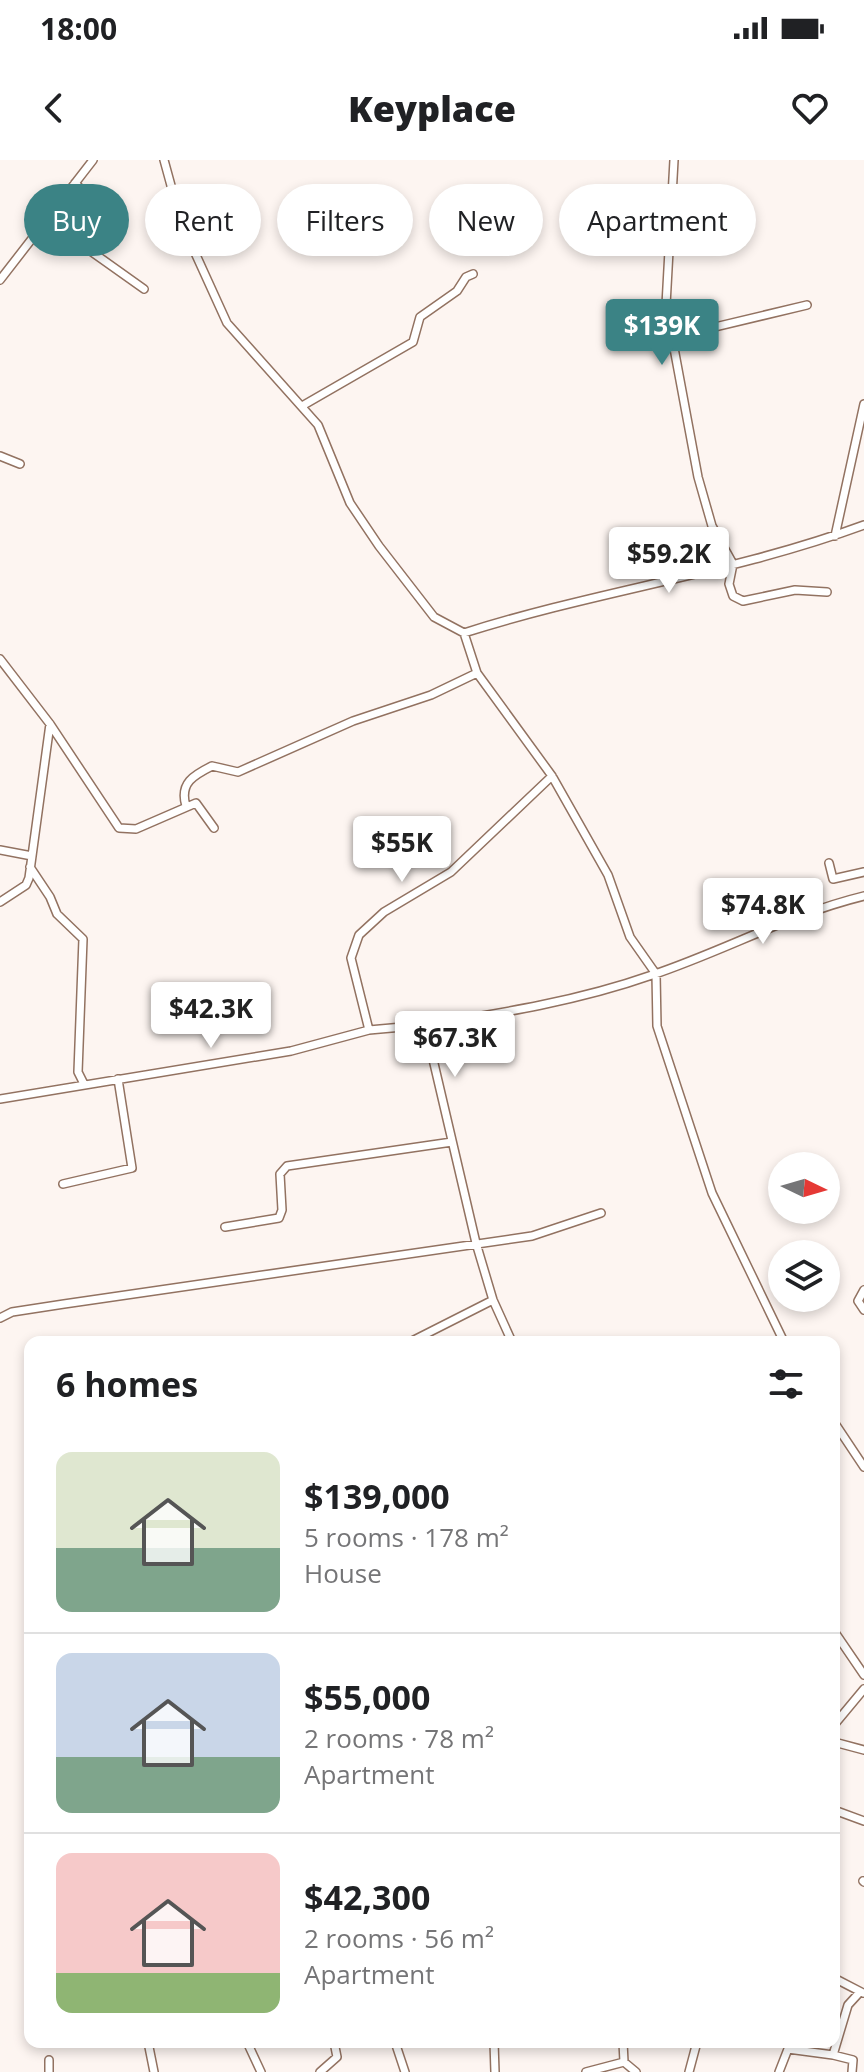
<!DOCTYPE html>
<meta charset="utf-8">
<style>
body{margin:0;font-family:"Open Sans",sans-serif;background:#f2f2f2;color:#202124;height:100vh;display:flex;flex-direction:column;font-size:30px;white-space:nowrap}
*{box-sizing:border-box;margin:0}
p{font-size:26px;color:#757577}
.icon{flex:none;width:44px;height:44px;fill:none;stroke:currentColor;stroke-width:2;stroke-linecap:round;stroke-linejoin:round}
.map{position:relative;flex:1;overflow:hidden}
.drawer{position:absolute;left:24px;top:1176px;width:816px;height:712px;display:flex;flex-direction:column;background:#fff;border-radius:16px;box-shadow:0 4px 12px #0003}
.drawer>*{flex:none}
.banner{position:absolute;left:24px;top:24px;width:816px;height:72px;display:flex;gap:16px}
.needle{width:52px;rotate:95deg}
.buttons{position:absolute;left:768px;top:992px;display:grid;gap:16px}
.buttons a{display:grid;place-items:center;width:72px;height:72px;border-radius:50%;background:#fff;box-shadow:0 4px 12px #0003;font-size:40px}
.price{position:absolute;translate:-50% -68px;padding:0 18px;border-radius:8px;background:#fff;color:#222;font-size:26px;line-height:52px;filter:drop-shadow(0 2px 4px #0008)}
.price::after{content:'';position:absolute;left:50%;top:48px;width:24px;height:18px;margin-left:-12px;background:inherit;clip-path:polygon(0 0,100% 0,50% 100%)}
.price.current{background:#3b8385;color:#fff}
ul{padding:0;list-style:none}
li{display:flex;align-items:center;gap:24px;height:200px;padding:0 32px}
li+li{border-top:2px solid #e0e0e0}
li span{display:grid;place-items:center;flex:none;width:224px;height:160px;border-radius:16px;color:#555}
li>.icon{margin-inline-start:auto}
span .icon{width:96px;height:96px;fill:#fffc;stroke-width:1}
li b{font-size:34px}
h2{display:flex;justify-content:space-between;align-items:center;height:96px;padding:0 32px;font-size:34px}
.chip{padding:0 28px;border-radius:36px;background:#fff;box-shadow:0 4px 12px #0003;font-size:28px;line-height:72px}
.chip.current{background:#3b8385;color:#fff}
.status{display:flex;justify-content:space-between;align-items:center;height:56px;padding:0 40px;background:#fff;direction:ltr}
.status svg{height:22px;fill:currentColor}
header{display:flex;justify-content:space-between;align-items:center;height:104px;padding:0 32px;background:#fff;font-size:36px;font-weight:800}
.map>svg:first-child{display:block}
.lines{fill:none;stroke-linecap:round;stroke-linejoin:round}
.minor-casing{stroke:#927261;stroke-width:10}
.minor{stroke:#fff;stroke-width:7}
</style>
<div class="status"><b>18:00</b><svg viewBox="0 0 49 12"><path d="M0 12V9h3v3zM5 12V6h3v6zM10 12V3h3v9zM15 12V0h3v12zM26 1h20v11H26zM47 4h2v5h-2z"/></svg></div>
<header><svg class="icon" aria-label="back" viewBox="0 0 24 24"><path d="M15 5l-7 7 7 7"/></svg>Keyplace<svg class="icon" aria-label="heart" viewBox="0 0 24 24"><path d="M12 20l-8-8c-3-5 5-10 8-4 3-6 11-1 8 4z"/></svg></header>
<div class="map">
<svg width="864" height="1912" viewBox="0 0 864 1912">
<rect width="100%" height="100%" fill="#fdf5f1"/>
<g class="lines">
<defs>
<path id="minor" d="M164,0l17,62 46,101 91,102 32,78 29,43 55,71 30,16 13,40 75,103 56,99 22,62 26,37 1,52 55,167 72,149
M674,0l-8,145 32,172 14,49 21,38 -4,20 4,12 10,5 52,-11 32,2
M75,23l14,15 34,21
M49,56l12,14 83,59
M0,120l93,-120
M673,177l134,-32
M302,246l111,-64 7,-25 37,-26 9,-14 7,-3
M0,296l20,8
M835,376l29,-132
M464,473c131,-42 270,-60 400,-108
M0,499l50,65 69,104 17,1 60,-26 18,25
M186,646c-7,-23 8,-31 26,-40l26,6 115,-51 78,-26 46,-22
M0,690l32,6
M829,703l4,16 31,-7
M30,707l20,30 7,17 26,25 -5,133 6,12
M0,742l26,-17 3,-7 21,-154
M369,870l-18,-72 8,-23 25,-23 67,-40 101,-96
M0,939l291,-48 78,-21 56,-5
M63,1024l69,-16 -14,-89
M225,1067l54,-9 3,-8 -2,-36 7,-8 165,-24
M864,1130l-6,11 6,9
M0,1158l12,-6 52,-8 468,-68 69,-23
M410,1182l83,-42
M512,1182l-19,-42 -17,-57 -51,-218c78,-12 153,-24 227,-50 72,-24 138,-61 212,-79
M834,1262l30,45
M834,1471l30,44
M834,1565l30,-36
M834,1582l30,8
M834,1650l30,11
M863,1721l1,1
M834,1818l29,15
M148,1882l6,30
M247,1882l14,30
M395,1882l10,30
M494,1882l1,30
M623,1882l1,20 12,10
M833,1895l20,5 -1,12
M49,1912v-12
M320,1912l17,-15 -3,-15
M586,1912l38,-10
M689,1912l8,-30
M779,1912l9,-23 45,6 15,-50 11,-12"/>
</defs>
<use href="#minor" class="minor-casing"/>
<use href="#minor" class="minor"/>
</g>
</svg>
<div class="buttons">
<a><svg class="needle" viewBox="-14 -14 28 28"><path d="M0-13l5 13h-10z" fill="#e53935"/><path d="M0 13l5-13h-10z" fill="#757577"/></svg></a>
<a><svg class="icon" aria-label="layers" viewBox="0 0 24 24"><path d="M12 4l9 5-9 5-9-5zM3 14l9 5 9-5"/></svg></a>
</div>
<b class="price current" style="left:662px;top:207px">$139K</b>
<b class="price" style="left:669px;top:435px">$59.2K</b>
<b class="price" style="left:402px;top:724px">$55K</b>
<b class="price" style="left:763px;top:786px">$74.8K</b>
<b class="price" style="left:211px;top:890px">$42.3K</b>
<b class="price" style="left:455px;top:919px">$67.3K</b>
<div class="banner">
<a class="chip current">Buy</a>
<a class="chip">Rent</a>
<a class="chip">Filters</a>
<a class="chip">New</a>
<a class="chip">Apartment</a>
</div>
<section class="drawer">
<h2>6 homes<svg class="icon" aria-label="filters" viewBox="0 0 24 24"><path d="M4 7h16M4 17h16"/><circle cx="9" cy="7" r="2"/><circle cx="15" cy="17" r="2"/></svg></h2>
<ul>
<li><span style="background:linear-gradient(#dfe7d0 60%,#7fa58c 0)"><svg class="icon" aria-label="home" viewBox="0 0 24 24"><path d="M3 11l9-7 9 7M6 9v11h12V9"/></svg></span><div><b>$139,000</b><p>5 rooms · 178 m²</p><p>House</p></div></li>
<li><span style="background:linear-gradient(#c9d6e8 65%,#7fa58c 0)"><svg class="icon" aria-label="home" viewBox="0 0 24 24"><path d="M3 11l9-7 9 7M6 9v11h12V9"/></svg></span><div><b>$55,000</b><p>2 rooms · 78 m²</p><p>Apartment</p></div></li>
<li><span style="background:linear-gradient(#f6c9c9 75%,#8fb573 0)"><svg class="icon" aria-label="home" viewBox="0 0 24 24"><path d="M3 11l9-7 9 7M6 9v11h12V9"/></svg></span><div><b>$42,300</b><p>2 rooms · 56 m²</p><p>Apartment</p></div></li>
</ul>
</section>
</div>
